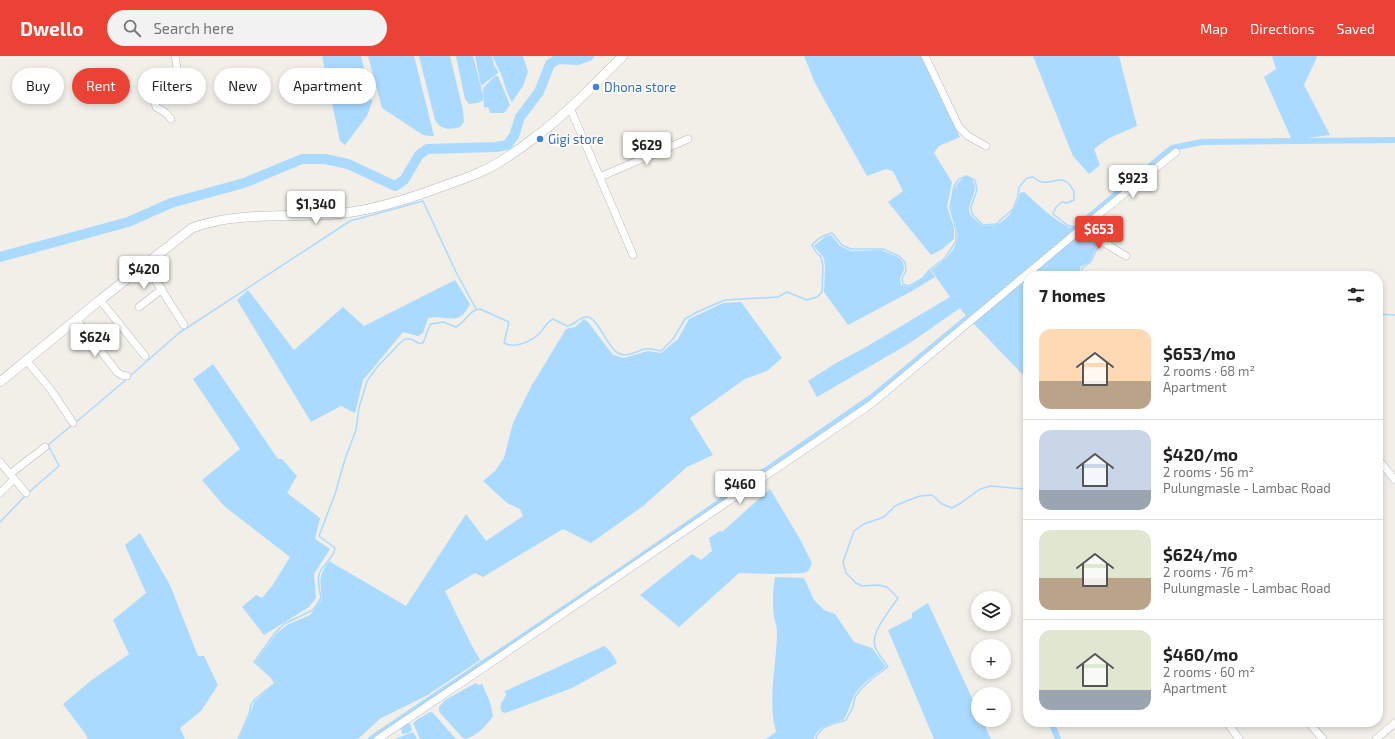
<!DOCTYPE html>
<meta charset="utf-8">
<style>
body{margin:0;font-family:"Exo 2",sans-serif;background:#f2f2f2;color:#222;height:100vh;display:flex;flex-direction:column;font-size:15px;white-space:nowrap}
*{box-sizing:border-box;margin:0}
p{font-size:13px;color:#767676}
.icon{flex:none;width:22px;height:22px;fill:none;stroke:currentColor;stroke-width:2;stroke-linecap:round;stroke-linejoin:round}
.map{position:relative;flex:1;overflow:hidden}
.side{position:absolute;left:1023px;top:215px;width:360px;height:456px;display:flex;flex-direction:column;background:#fff;border-radius:16px;box-shadow:0 2px 6px #0003}
.side>*{flex:none}
.hud{position:absolute;left:12px;top:12px;width:380px;height:36px;display:flex;gap:8px}
.controls{position:absolute;left:971px;top:535px;display:grid;gap:8px}
.controls a{display:grid;place-items:center;width:40px;height:40px;border-radius:50%;background:#fff;box-shadow:0 2px 6px #0003;font-size:20px}
.price{position:absolute;translate:-50% -34px;padding:0 9px;border-radius:4px;background:#fff;color:#222;font-size:13px;line-height:26px;filter:drop-shadow(0 1px 2px #0008)}
.price::after{content:'';position:absolute;left:50%;top:24px;width:12px;height:9px;margin-left:-6px;background:inherit;clip-path:polygon(0 0,100% 0,50% 100%)}
.price.current{background:#ea4335;color:#fff}
ul{padding:0;list-style:none}
li{display:flex;align-items:center;gap:12px;height:100px;padding:0 16px}
li+li{border-top:1px solid #e0e0e0}
li span{display:grid;place-items:center;flex:none;width:112px;height:80px;border-radius:12px;color:#555}
li>.icon{margin-inline-start:auto}
span .icon{width:48px;height:48px;fill:#fffc;stroke-width:1}
li b{font-size:17px}
h2{display:flex;justify-content:space-between;align-items:center;height:48px;padding:0 16px;font-size:17px}
.tag{padding:0 14px;border-radius:18px;background:#fff;box-shadow:0 2px 6px #0003;font-size:14px;line-height:36px}
.tag.current{background:#ea4335;color:#fff}
header{display:flex;align-items:center;gap:24px;box-sizing:border-box;height:56px;padding:0 20px;background:#ea4335;color:#fff}
header strong{font-size:19px}
nav{display:flex;gap:22px;margin-inline-start:auto;font-size:14px}
.search{width:280px;height:36px;background:#f2f2f2;display:flex;align-items:center;gap:10px;box-sizing:border-box;padding:0 14px;border-radius:22px;color:#767676;font-size:15px}
.map>svg:first-child{display:block}
.water{fill:#aadaff}
.lines{fill:none;stroke-linecap:round;stroke-linejoin:round}
.stream{stroke:#aadaff;stroke-width:1.5}
.canal{stroke:#aadaff;stroke-width:6}
.river{stroke:#aadaff;stroke-width:10}
.street-casing{stroke:#b5b8bc;stroke-width:8}
.secondary-casing{stroke:#b6babf;stroke-width:10}
.street{stroke:#fff;stroke-width:7}
.secondary{stroke:#fff;stroke-width:9}
.shop-dot{fill:#3f7fe0;stroke:#fff;stroke-width:1.5}
.labels{text-anchor:middle;stroke-width:3;stroke-linejoin:round;paint-order:stroke}
.shop-label{font-size:13px;fill:#366cbe;stroke:#fff;text-anchor:start}
</style>
<header>
<strong>Dwello</strong>
<div class="search"><svg class="icon" aria-label="search" viewBox="0 0 24 24"><circle cx="10" cy="10" r="6"/><path d="M15 15l6 6"/></svg>Search here</div>
<nav><a>Map</a><a>Directions</a><a>Saved</a></nav>
</header>
<div class="map">
<svg width="1395" height="683" viewBox="0 0 1395 683">
<rect width="100%" height="100%" fill="#f1efe8"/>
<path class="water" d="M322,0h39l11,46 -5,14 -22,29 -5,-4z
M368,0h46l20,80h-4l-7,-1 -41,-27z
M419,0h31l13,54 1,12 -4,5c-10,3 -20,3 -25,-7z
M456,0h17l10,39v5l-5,3 -9,1 -4,-5z
M475,0h17l2,10 3,3 1,4 -17,13z
M493,0h30l5,16 -5,14 -11,16c-7,-11 -8,-24 -14,-34 -2,-5 -4,-7 -5,-12z
M804,0h117l39,81 -21,9 -5,7 18,29 -5,25 7,20v12l-13,11 -10,5 -43,-53 15,-11 -10,-20 -7,-2 -19,7 -52,-93z
M1033,0h86l18,70 -28,12 -15,11 6,16 -11,9 -16,-18z
M1272,0h44l1,1 -13,28 26,50 -38,5 -28,-63 12,-8z
M495,20h3l12,29 -6,8h-14l-2,-6 -4,1 -1,-20z
M965,121h5c13,14 -5,25 0,37 2,4 9,8 12,12 4,-1 9,0 13,-1 12,-3 23,-21 25,-32l4,-1c15,13 30,29 49,37l-106,88 -7,-9 -50,35 -93,54 -9,-16 28,-18 30,-16 84,-50 -19,-27c11,-8 21,-15 25,-27 5,-14 -5,-25 -5,-37 -1,-11 5,-24 14,-29z
M831,179l9,11 11,5 30,-1 17,7 5,5 1,8 -4,8 1,7 8,2 15,-9 6,-8 5,7 -23,14 -64,34 -24,-33 1,-25 -1,-9 -10,-12 12,-10z
M1076,180l20,5 1,4 -7,17 -10,5v6l4,3h-55z
M1028,221v103l-55,-57z
M455,224l15,24c-12,24 -21,10 -42,14l-5,15 -5,3 -15,-4 -40,48 -8,33 -14,-7 -30,16 -74,-122 11,-10 46,60 49,-43 21,19z
M741,246l41,56 -15,13 -22,8 -55,39 23,37 -26,12 -44,39 -52,37 -28,-14 -80,48 -8,-4 -30,18 27,55 8,14 -54,36 -45,22 -23,21h-119l16,-38 20,-18 -3,-6 -17,-15 21,-28 11,-9 23,-10 4,-5 8,-11c-2,-19 -4,-22 7,-38l77,45 60,-92 20,27 37,-25 -3,-7 -13,-6 -24,-22 12,-10 9,-13 9,-35 19,-38 34,-56 9,-2 9,-8 4,3 25,33 11,3 24,-7 13,2 17,-14 11,-20 34,-16z
M213,308l65,95h4l15,17 -10,17 33,25 -5,21 15,10 -16,25 2,24 -7,9 -45,28 -22,-28 14,-12 6,3 10,-12 18,-29 -66,-51 -22,-26 38,-31 -47,-70z
M770,433l30,50 12,24 -3,7 -4,3 -34,1 -32,-1 -60,54 -39,-32 52,-41 9,6 11,-9 -3,-13 11,-7 2,1z
M140,477l30,52 28,71h6l14,29 -17,26 -21,17 5,11h-97l-4,-7 -21,-28 30,-25 36,-25 -16,-34 33,-27 -21,-48z
M775,521l29,1 10,22 10,10 11,4 19,28 18,6 14,19c-10,7 -29,20 -33,31 -3,7 -5,14 -9,21 -11,5 -27,6 -30,20h-48l10,-7c-9,-33 1,-67 1,-101 0,-5 -2,-9 -3,-14 -2,-14 -1,-27 1,-40z
M928,547l50,108v9h4l9,19h-57l-46,-109 24,-12v-5z
M604,590c6,4 10,10 13,17l-3,2 -42,23 -53,20 -14,5 -3,-1c-4,-8 1,-10 4,-17l-1,-4z
M476,627l2,2 4,-1 8,18 3,14c-6,9 -17,21 -28,23l-3,-2 -21,-23 -2,-3v-4l6,-7z
M430,656h2l24,27h-36l-7,-16 5,-4z
M407,667l3,1 2,6 -4,3 -6,1 -1,-5z
M413,676l4,7h-22z"/>
<g class="lines">
<path class="stream" d="M1079,178l10,3
M1091,220l-7,-1 -2,-3v-4l9,-6 7,-16v-3
M1378,258l17,1
M130,320l49,-43 171,-112 73,-20 33,71 20,37
M75,367l52,-44
M28,437l31,-27 -11,-21 24,-20
M0,466l25,-26
M238,683l11,-25 2,-9 4,-6 20,-16 -4,-6 -17,-15 21,-29 9,-9 29,-14 8,-12c-1,-7 -4,-15 -2,-23 2,-10 15,-16 16,-27l-16,-12 16,-42 10,-35 11,-29 3,-22 8,-27 11,-15 21,-22 6,-5h6l7,4h5c3,-6 4,-14 8,-19l12,-2 13,5c9,-4 14,-18 24,-18l29,13 -5,21c11,6 28,-2 36,-10 4,-5 7,-11 13,-14l14,7c7,-1 13,-9 19,-9 12,-1 21,31 32,36 10,5 18,-2 27,-4 5,-1 11,1 16,2l12,-12 12,-20 12,-7 28,-12 53,-3 9,-5 20,8 10,-3 5,-5 1,-26 -2,-9 -5,-5 -4,-7c6,-7 11,-10 20,-12l10,12 9,4h32l16,7 6,6 1,9 -4,7 1,6 6,2 14,-8 6,-8 16,-12 11,-17v-12l-6,-22 4,-21 5,-7 7,-3 9,4 2,10 -6,17 1,7 11,11 13,-1 17,-15 5,-13 1,-9 8,-9 6,-1c15,13 23,-3 35,6 2,2 4,6 6,8v9l-7,3 -5,-1 -6,5 -3,7 14,11 9,3v2
M816,683c3,-14 19,-15 30,-19l7,-13 2,-10 6,-8 13,-12 14,-10c-4,-6 -9,-12 -12,-18 -8,-15 14,-38 22,-51l-11,-11 -9,-2 -16,1 -6,-3 -10,-10 -3,-11 11,-31 10,-7 20,-7 11,-11 14,-6 11,-4 12,-1 10,9 10,4 9,-5 19,-14 11,-3 34,3 3,4"/>
<path class="canal" d="M1051,666l7,17
M371,683l246,-166 255,-176 300,-249 30,-6 193,-2"/>
<path class="river" d="M0,201l128,-35 43,-19 73,-20 58,-24h23l23,5 47,22 9,-6 15,-25 8,-6 69,-2 11,-2 7,-9 6,-19 19,-25 11,-28 8,-5 19,1 12,-4"/>
<defs>
<path id="street" d="M925,0l34,71 9,9 18,10
M570,52l63,147
M171,63l-5,-6 -10,-6 -2,-10c6,-9 20,-3 26,-12l-5,-29
M600,121l88,-38
M1081,173l45,27
M145,208l39,61
M100,244l45,56
M139,251l23,-18
M76,263l41,53 4,3 6,1
M26,304l25,30 22,33
M1378,403l17,21
M0,406l26,31
M10,418l35,-27
M0,437l14,-14
M1227,666l12,17
M1308,666l15,17
M378,683l101,-68 391,-266 206,-172 100,-81
M1376,683l19,-16"/>
<path id="secondary" d="M0,326l100,-82 92,-72c48,-18 103,-9 153,-15 32,-4 63,-14 93,-25 13,-5 27,-9 40,-15 20,-8 39,-22 56,-35 33,-24 60,-54 89,-82"/>
</defs>
<use href="#street" class="street-casing"/>
<use href="#secondary" class="secondary-casing"/>
<use href="#street" class="street"/>
<use href="#secondary" class="secondary"/>
</g>
<g class="shop-dot">
<circle cx="596" cy="31" r="4"/>
<circle cx="540" cy="83" r="4"/>
</g>
<g class="labels">
<g class="shop-label">
<text x="604" y="36">Dhona store</text>
<text x="548" y="88">Gigi store</text>
</g>
</g>
</svg>
<div class="controls">
<a><svg class="icon" aria-label="layers" viewBox="0 0 24 24"><path d="M12 4l9 5-9 5-9-5zM3 14l9 5 9-5"/></svg></a>
<a>+</a>
<a>−</a>
</div>
<b class="price" style="left:647px;top:110px">$629</b>
<b class="price" style="left:1133px;top:143px">$923</b>
<b class="price" style="left:316px;top:169px">$1,340</b>
<b class="price current" style="left:1099px;top:194px">$653</b>
<b class="price" style="left:144px;top:234px">$420</b>
<b class="price" style="left:95px;top:302px">$624</b>
<b class="price" style="left:740px;top:449px">$460</b>
<div class="hud">
<a class="tag">Buy</a>
<a class="tag current">Rent</a>
<a class="tag">Filters</a>
<a class="tag">New</a>
<a class="tag">Apartment</a>
</div>
<section class="side">
<h2>7 homes<svg class="icon" aria-label="filters" viewBox="0 0 24 24"><path d="M4 7h16M4 17h16"/><circle cx="9" cy="7" r="2"/><circle cx="15" cy="17" r="2"/></svg></h2>
<ul>
<li><span style="background:linear-gradient(#ffd9b3 65%,#b9a48a 0)"><svg class="icon" aria-label="home" viewBox="0 0 24 24"><path d="M3 11l9-7 9 7M6 9v11h12V9"/></svg></span><div><b>$653/mo</b><p>2 rooms · 68 m²</p><p>Apartment</p></div></li>
<li><span style="background:linear-gradient(#c9d6e8 75%,#9aa5b1 0)"><svg class="icon" aria-label="home" viewBox="0 0 24 24"><path d="M3 11l9-7 9 7M6 9v11h12V9"/></svg></span><div><b>$420/mo</b><p>2 rooms · 56 m²</p><p>Pulungmasle - Lambac Road</p></div></li>
<li><span style="background:linear-gradient(#dfe7d0 60%,#b9a48a 0)"><svg class="icon" aria-label="home" viewBox="0 0 24 24"><path d="M3 11l9-7 9 7M6 9v11h12V9"/></svg></span><div><b>$624/mo</b><p>2 rooms · 76 m²</p><p>Pulungmasle - Lambac Road</p></div></li>
<li><span style="background:linear-gradient(#dfe7d0 75%,#9aa5b1 0)"><svg class="icon" aria-label="home" viewBox="0 0 24 24"><path d="M3 11l9-7 9 7M6 9v11h12V9"/></svg></span><div><b>$460/mo</b><p>2 rooms · 60 m²</p><p>Apartment</p></div></li>
</ul>
</section>
</div>
